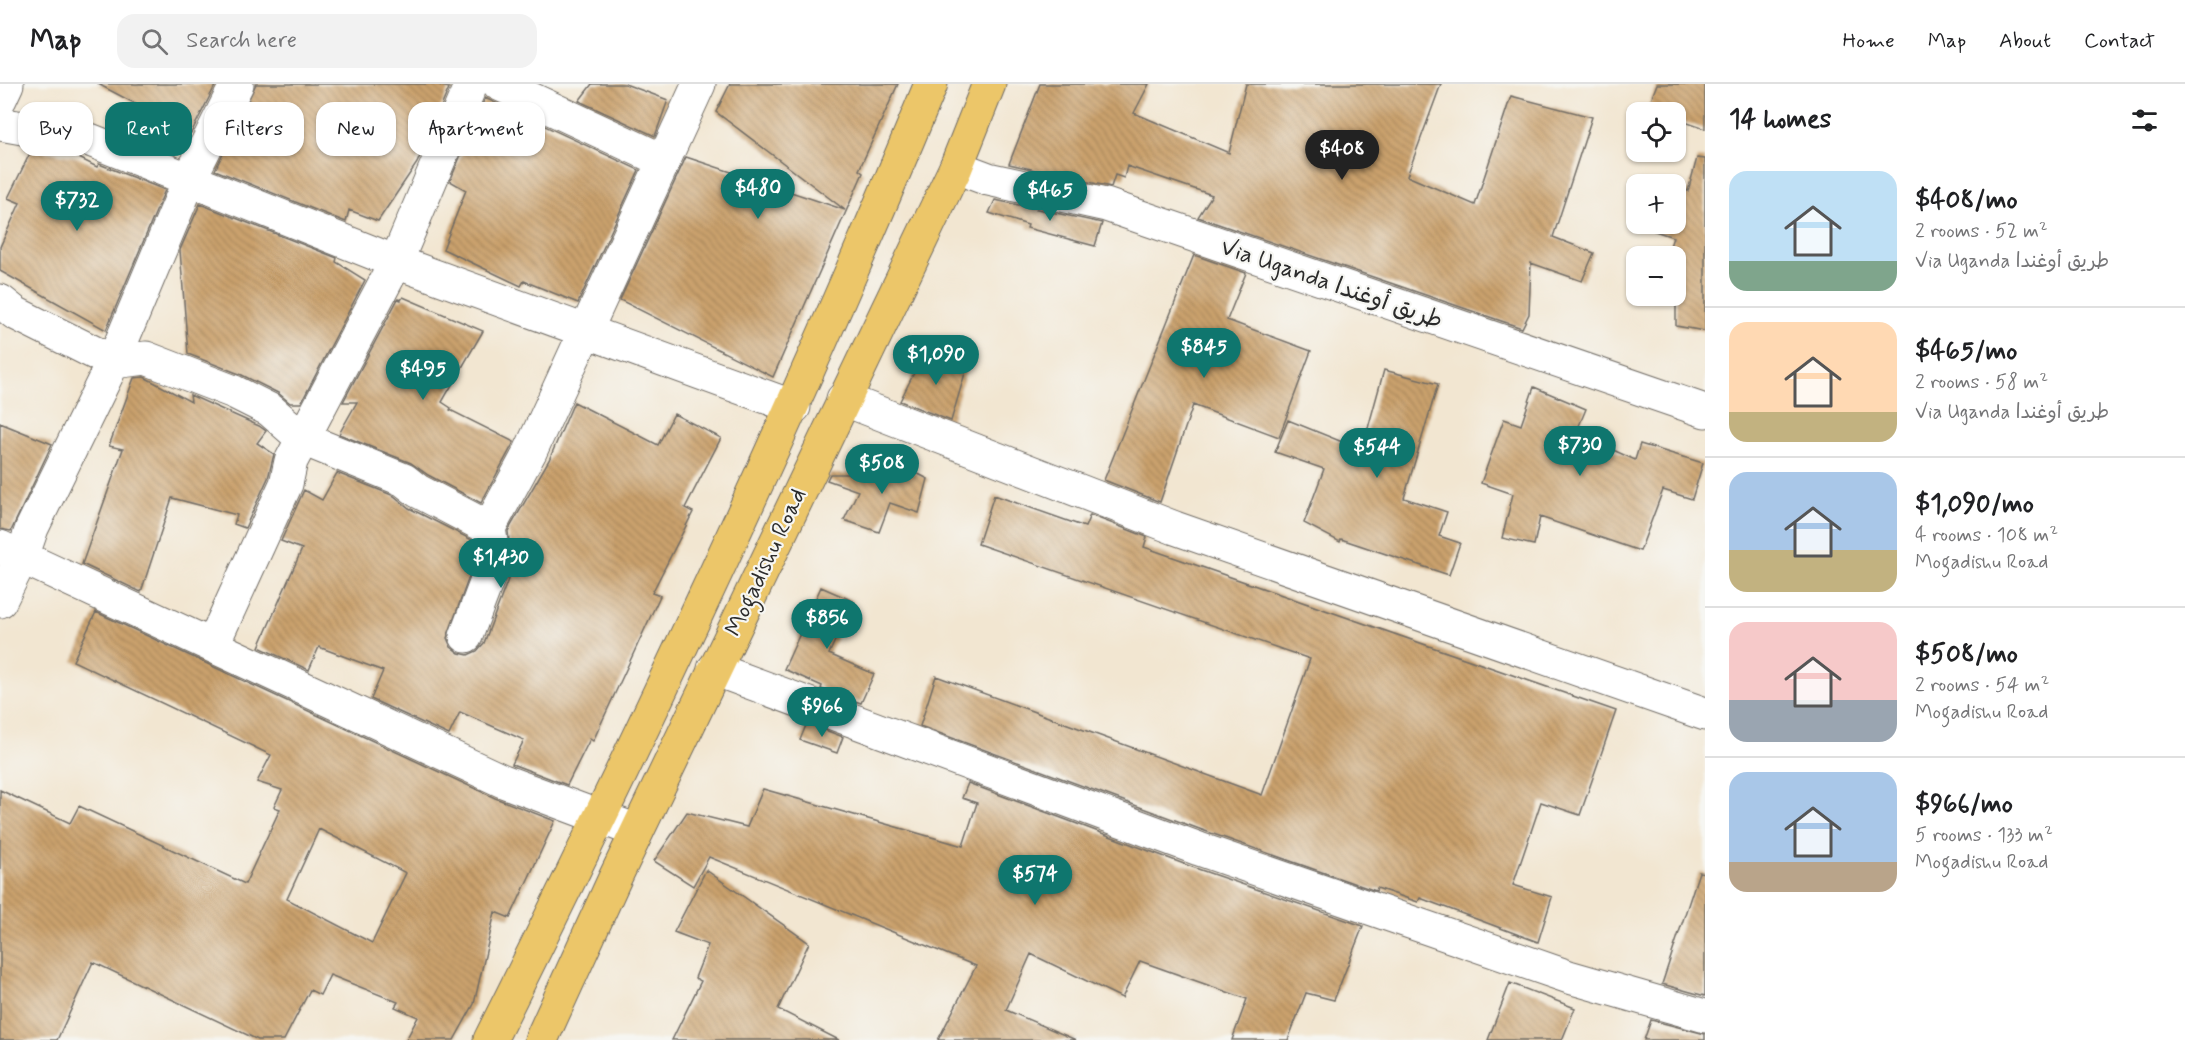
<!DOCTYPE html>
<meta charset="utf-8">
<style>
body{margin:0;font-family:Mynerve,"Playpen Sans Arabic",sans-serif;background:#f2f2f2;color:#202124;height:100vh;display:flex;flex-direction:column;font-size:22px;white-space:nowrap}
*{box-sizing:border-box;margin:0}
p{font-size:20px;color:#757577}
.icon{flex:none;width:33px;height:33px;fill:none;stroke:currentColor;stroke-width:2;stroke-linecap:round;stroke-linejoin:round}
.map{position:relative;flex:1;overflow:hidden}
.details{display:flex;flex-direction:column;background:#fff;width:480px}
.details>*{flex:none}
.top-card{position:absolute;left:18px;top:18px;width:570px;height:54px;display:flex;gap:12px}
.buttons{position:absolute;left:1626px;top:18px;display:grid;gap:12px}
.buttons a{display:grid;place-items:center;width:60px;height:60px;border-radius:12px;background:#fff;box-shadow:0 2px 4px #0004;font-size:30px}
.price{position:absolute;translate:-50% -51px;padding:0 14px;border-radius:21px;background:#0f766e;color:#fff;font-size:20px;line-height:39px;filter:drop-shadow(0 2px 3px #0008)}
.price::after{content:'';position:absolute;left:50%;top:36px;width:18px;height:14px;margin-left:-9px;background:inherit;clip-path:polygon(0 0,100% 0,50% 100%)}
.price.selected{background:#222;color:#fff}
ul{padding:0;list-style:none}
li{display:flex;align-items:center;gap:18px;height:150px;padding:0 24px}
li+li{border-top:2px solid #e0e0e0}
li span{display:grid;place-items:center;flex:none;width:168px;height:120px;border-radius:18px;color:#555}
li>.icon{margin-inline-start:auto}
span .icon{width:72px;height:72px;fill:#fffc;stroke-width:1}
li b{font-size:26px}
h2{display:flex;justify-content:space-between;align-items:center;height:72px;padding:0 24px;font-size:26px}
.pill{padding:0 21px;border-radius:18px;background:#fff;box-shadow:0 2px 4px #0004;font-size:21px;line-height:54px}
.pill.selected{background:#0f766e;color:#fff}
header{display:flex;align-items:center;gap:36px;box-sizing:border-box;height:84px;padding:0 30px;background:#fff;border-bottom:2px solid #e0e0e0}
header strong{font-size:28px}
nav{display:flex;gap:33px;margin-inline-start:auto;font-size:21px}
.search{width:420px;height:54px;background:#f2f2f2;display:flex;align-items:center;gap:15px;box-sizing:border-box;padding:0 21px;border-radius:18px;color:#757577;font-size:22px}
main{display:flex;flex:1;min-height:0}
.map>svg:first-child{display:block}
.building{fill:url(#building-back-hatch);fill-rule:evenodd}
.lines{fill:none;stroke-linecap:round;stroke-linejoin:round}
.minor-casing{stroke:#716c65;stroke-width:35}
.trunk-casing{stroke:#716c65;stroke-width:35}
.minor{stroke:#fff;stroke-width:33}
.trunk{stroke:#ecc669;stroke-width:33}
.labels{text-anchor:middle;stroke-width:4.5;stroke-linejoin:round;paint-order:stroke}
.street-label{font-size:24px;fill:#2b2b2b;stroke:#f6f6f2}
</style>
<header>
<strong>Map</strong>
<div class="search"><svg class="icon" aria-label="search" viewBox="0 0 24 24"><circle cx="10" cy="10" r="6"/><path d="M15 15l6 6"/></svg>Search here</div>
<nav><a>Home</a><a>Map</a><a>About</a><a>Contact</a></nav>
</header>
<main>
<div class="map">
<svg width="1705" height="956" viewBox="0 0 1705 956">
<defs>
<pattern id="building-back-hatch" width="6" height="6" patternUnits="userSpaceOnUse" patternTransform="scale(1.5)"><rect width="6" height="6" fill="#cba26d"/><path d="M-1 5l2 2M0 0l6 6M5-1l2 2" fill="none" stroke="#a5845a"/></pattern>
</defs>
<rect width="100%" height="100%" fill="#f6f6f2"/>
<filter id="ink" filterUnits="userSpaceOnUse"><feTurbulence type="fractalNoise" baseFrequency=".0167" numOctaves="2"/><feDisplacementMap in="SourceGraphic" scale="12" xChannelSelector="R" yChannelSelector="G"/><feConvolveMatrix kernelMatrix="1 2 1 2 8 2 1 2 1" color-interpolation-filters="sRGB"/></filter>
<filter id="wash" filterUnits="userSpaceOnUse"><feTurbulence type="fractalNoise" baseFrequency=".008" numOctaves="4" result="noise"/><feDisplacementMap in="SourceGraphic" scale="24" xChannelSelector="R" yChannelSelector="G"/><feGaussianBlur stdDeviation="1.35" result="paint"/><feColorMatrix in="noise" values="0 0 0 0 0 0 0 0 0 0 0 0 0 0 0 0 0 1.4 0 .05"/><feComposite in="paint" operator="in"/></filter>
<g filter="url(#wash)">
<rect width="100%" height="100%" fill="#f2e6d1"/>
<g id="blocks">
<path class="building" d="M98,0h118l-25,49z
M256,0h179l14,4 -32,75 -39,58 -29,-11 -3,12 -131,-52z
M592,0h33l43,16 -13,36 -76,-35z
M730,0h168l-39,86 4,3 -90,204 -153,-77 66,-143 159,53 -129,-98z
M1040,0h109l-15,29 95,40 17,-69h195l-34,92 68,29 36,-109 81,21 -39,120 41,16 -12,28 -51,-18 -2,51 -7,14 -324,-111 14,-22 -85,-29 -3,12 -9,-3 -4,12 -102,-23z
M1657,0h48v45l-29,-10v-7l-29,-2z
M485,14l154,72 -61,133 -54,-22 -3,5 -78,-37 23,-59 -16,-9z
M32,65l45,8 20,10 2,-3 66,26 -59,140 -106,-59v-24l20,-44 -12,-5z
M1697,74l8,1v172l-29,-5v-70h-9l6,-19 -30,-10 1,-3h32v-36l12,3z
M995,116l107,23 -7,23 -68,-18 1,-3 -39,-12z
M200,120l137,54 -1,4 29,18 -64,123h-11l-12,-10 -36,-18 -54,-21 -8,-104z
M1194,171l52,18 -19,47 84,31 -32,86 -86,-32 -33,97 -56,-22z
M403,213l80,34 -41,71 9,6 -1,2 64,32 -33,61 -53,-28 -17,-12 -72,-29 18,-32h-14l55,-103 3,1z
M923,271l45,8 -17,58 -51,-20z
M1384,286l54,14 -34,114 43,14 -8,24 21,7 -11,32 -108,-36 -1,3 -36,-19 20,-54 -49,-17 13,-32 74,30z
M144,293l47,25 -1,-7 69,31 7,5 -9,12 17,11 -6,24 -23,50 -11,-4 3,-9 -65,-17 -31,94 -59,-28 41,-115 -14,-3 25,-68z
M1534,303l52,22 -10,24 59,27 5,-16 63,19 -11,36 -29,-9 -23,61 -100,-34 -6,28 -32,-7 11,-44 -32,-11 23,-64 17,6z
M574,318l84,43 16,-31 47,24 -36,70 8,4 -41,81 8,3 -67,145 -3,-2 -23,46 -55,-21 12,-24 -64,-28 -11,23 -78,-36 12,-28 -64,-24 -10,23 -50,-23 43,-98 -21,-8 23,-51 18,10 15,-27 57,23 15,12 63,32 3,20 -28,78 4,9 8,6 9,2 9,-4 7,-8 28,-74 -4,-38 41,-71z
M0,339l52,21 -41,87 -11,-2z
M899,380l29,15 -9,34 -29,-10 -11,29 -35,-12 14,-29 -31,-11 3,-6h64z
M994,411l91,32 5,-12 57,22 -3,10 472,164 -36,104 -39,-13 -28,83 39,12 -14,45 -118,-44 -2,4 -41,-14 -1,3 -171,-60 -285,-105 16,-50 326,119 48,-136 -332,-115z
M821,503l32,14 -24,53 45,20 -13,29 -40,-14 1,-3 -38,-17z
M96,528l399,186 60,23 -45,97 -15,-6 -21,92 -20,36h-48l12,-23 -23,-10 3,-5 -68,-27 -10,20 -10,-5 -26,50h-26l-165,-78 -36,78h-57v-250l70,33 9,-17 166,78 35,-75 -6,-2 8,-17 -25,-8 14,-27 -198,-94zM319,745l87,44 -34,70 -85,-44z
M807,639l36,14 -6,16 -37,-13z
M968,699l224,84 171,59 -29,74 -28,-7 -18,47h-56l15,-41 -107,-38 -18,37 -91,-44 -25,56 70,30h-138l38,-74 -267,-109 -16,29 -39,-25 33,-49 60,15 16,-38 200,57 14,-43 -15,-5z
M706,786l103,73 -31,66 61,31h-167l29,-59 -6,-3 13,-33 -34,-13z
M1699,788l6,1v123l-43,-12z
M1510,899l65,25 -13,32h-74z
M1651,936l54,14v6h-61z"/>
</g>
</g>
<g filter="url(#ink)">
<use href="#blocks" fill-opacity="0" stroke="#716c65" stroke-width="1.5"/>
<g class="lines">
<defs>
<path id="minor" d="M499,0l165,77
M0,15l7,-15
M0,40l90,16 306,122 398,145
M956,83l32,12 118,26 599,206
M0,217l15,12 98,49 33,-4 88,34 36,18 33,29 101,41 14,11 71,37
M843,315l332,129 530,186
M0,463l503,234 134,50
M0,517l22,-44 10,-29 81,-166 77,-184 47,-94
M466,552l28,-74 -5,-34 41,-76 169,-368
M213,560l73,-160 5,-23 105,-199 75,-178
M714,585l485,180 370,128 136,39"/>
<path id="trunk" d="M490,956c157,-314 307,-631 441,-956
M541,956l73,-160 342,-713 33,-83"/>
</defs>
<use href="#minor" class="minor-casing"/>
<use href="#trunk" class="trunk-casing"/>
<use href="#minor" class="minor"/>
<use href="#trunk" class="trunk"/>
</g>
</g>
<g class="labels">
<g class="street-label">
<text transform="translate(1332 199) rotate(19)" y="8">Via Uganda طريق أوغندا</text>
<text transform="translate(765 478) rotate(-65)" y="8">Mogadishu Road</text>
</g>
</g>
</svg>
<div class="buttons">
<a><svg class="icon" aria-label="locate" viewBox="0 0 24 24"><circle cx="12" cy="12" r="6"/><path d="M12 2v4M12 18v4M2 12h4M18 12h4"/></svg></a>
<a>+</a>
<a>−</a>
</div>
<b class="price selected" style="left:1342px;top:97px">$408</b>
<b class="price" style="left:758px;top:136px">$480</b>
<b class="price" style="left:1050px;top:138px">$465</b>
<b class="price" style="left:77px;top:148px">$732</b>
<b class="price" style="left:1204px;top:295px">$845</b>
<b class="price" style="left:936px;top:302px">$1,090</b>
<b class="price" style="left:423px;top:317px">$495</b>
<b class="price" style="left:1580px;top:393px">$730</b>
<b class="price" style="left:1377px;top:395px">$544</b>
<b class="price" style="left:882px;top:411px">$508</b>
<b class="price" style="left:501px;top:505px">$1,430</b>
<b class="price" style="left:827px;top:566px">$856</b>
<b class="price" style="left:822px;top:654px">$966</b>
<b class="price" style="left:1035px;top:822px">$574</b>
<div class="top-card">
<a class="pill">Buy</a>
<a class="pill selected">Rent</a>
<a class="pill">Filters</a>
<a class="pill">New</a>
<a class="pill">Apartment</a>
</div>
</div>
<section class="details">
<h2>14 homes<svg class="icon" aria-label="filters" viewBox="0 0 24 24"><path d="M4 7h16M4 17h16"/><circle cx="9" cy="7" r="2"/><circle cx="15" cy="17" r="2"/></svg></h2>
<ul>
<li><span style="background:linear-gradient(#bfe0f5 75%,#7fa58c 0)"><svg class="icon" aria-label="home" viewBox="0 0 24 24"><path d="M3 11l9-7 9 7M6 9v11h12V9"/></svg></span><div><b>$408/mo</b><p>2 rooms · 52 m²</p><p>Via Uganda طريق أوغندا</p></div></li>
<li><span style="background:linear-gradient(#ffd9b3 75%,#c2b280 0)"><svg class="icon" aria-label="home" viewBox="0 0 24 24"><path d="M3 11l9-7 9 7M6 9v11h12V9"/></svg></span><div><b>$465/mo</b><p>2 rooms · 58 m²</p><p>Via Uganda طريق أوغندا</p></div></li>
<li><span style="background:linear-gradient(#a9c7e8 65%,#c2b280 0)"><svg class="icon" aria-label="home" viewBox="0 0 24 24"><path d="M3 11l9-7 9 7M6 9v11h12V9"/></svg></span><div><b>$1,090/mo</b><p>4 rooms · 108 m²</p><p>Mogadishu Road</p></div></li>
<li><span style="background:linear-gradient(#f6c9c9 65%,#9aa5b1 0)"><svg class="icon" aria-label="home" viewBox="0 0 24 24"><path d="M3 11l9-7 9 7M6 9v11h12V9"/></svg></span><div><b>$508/mo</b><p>2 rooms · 54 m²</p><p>Mogadishu Road</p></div></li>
<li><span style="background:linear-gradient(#a9c7e8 75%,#b9a48a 0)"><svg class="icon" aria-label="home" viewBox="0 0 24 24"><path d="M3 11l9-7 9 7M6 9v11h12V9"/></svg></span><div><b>$966/mo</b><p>5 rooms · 133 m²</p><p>Mogadishu Road</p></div></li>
</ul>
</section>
</main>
